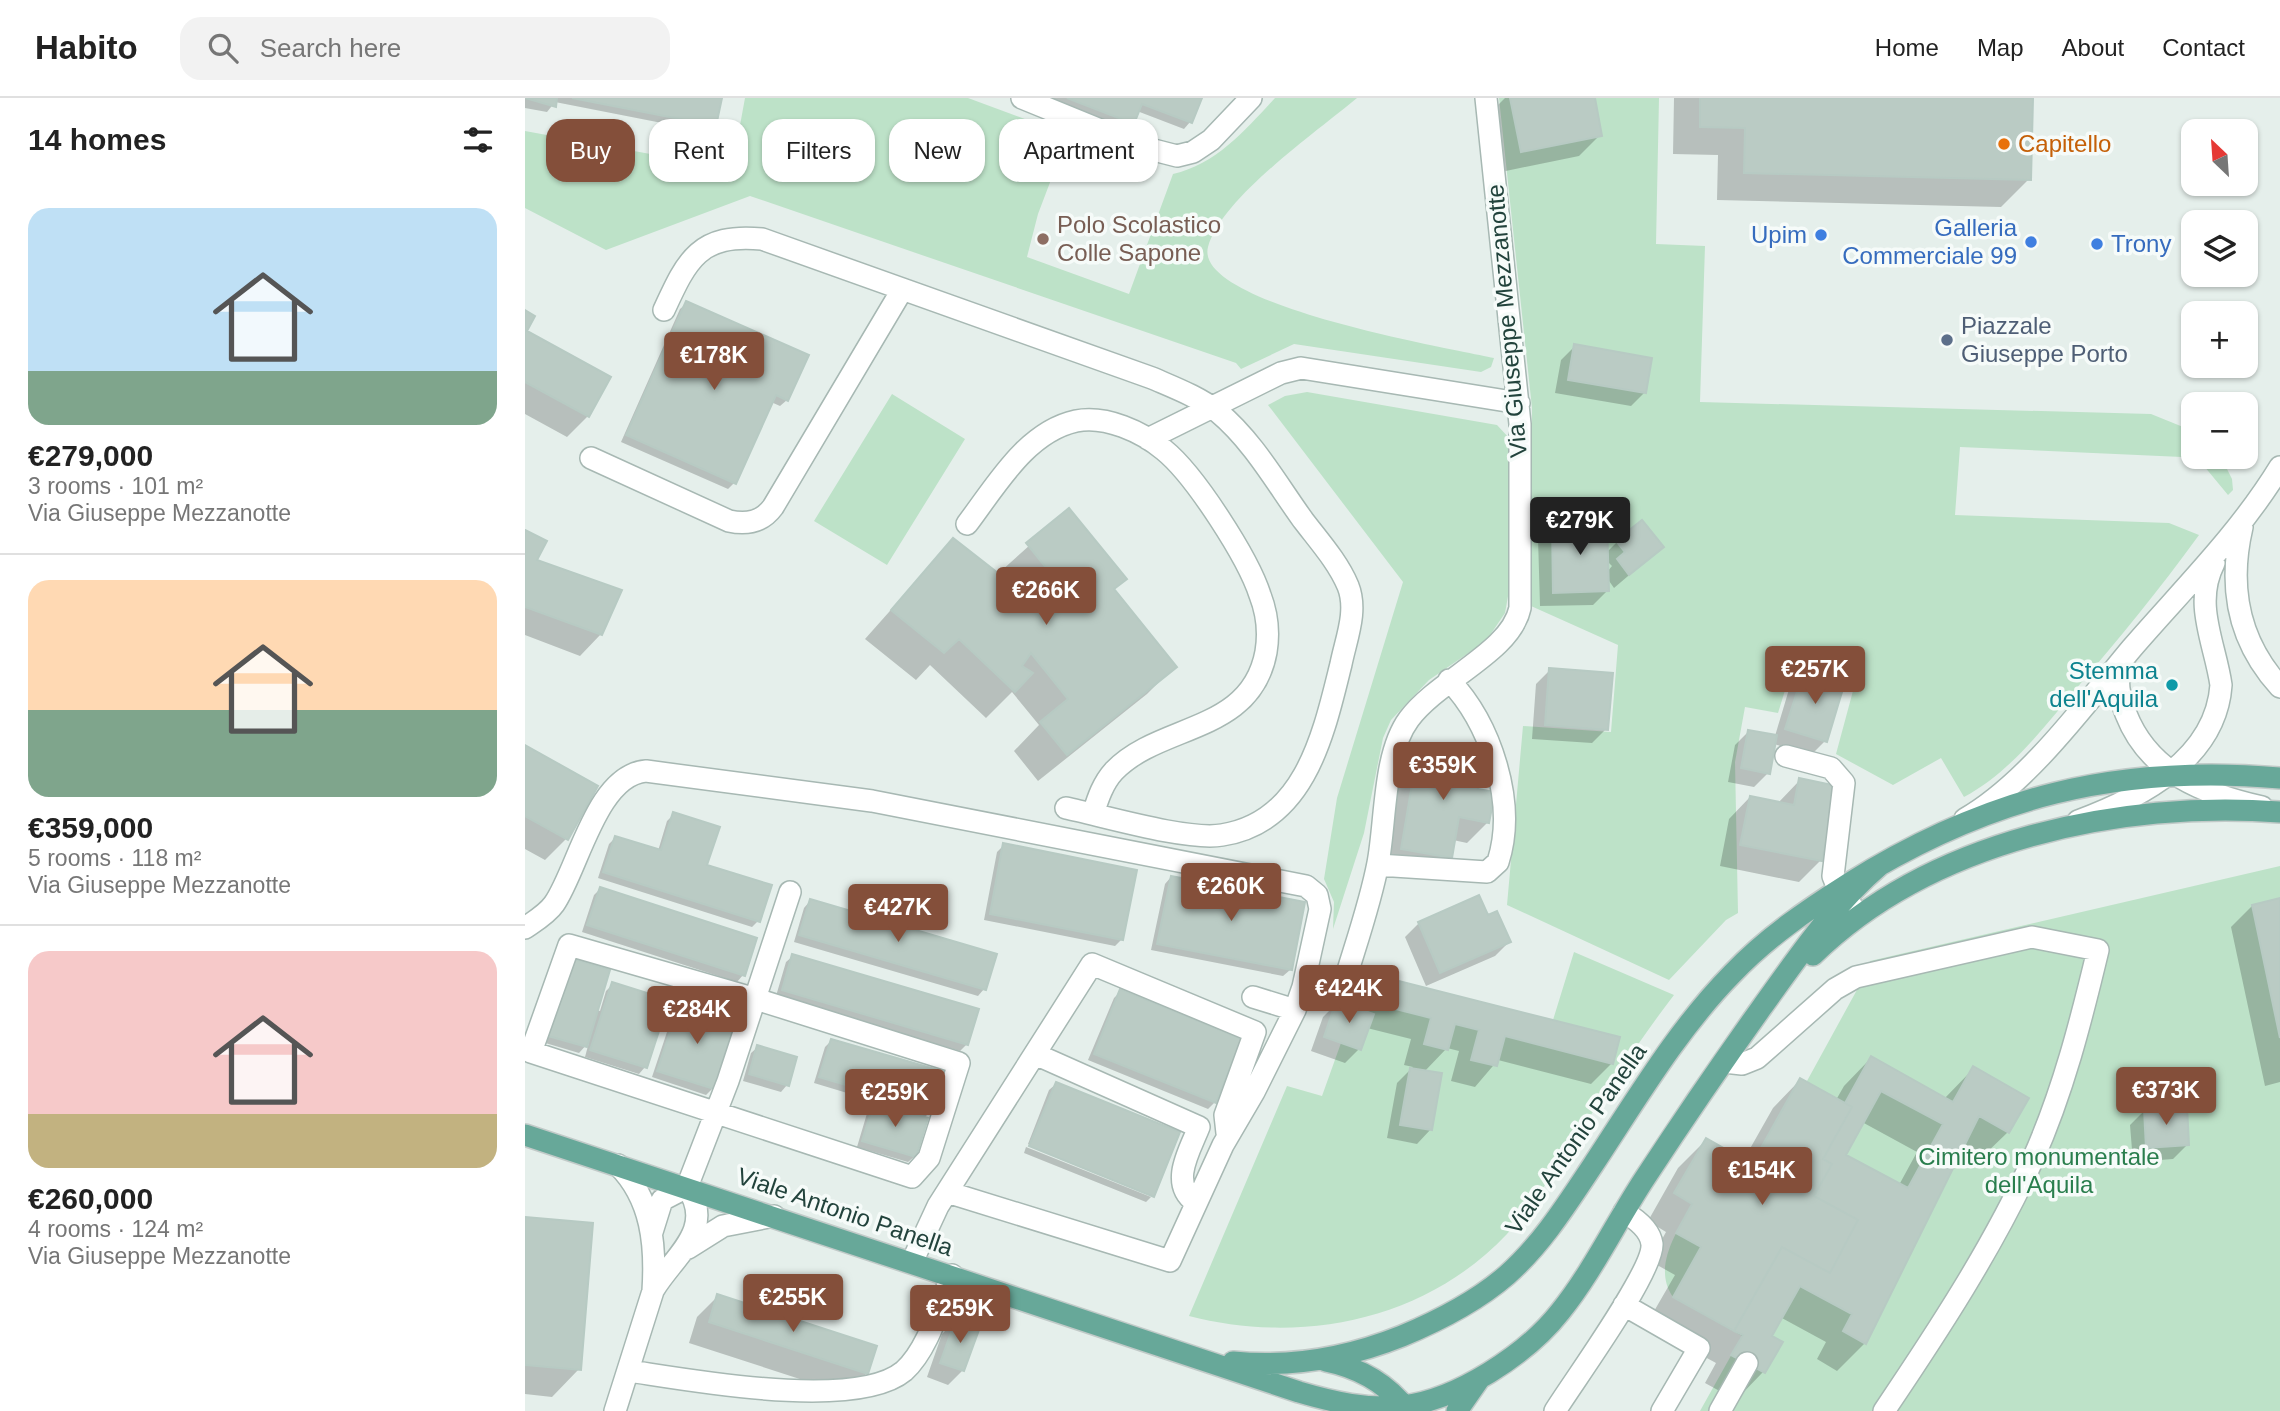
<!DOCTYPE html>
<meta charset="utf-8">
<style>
body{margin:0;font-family:Arial,sans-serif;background:#f2f2f2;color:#222;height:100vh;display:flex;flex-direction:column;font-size:26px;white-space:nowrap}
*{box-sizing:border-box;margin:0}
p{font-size:23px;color:#767676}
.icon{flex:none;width:38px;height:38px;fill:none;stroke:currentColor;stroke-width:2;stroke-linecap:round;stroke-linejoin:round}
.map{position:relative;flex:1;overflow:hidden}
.details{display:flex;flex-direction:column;background:#fff;width:525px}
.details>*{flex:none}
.top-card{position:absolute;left:21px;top:21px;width:665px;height:63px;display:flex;gap:14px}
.needle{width:46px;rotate:335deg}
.tools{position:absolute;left:1656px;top:21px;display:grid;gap:14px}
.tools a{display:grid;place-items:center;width:77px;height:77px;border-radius:14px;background:#fff;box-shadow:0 2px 5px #0004;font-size:35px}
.price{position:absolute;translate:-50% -60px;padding:0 16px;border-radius:7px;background:#844f3a;color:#fff;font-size:23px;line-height:46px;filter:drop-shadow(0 2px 4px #0008)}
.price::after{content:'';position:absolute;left:50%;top:42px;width:21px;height:16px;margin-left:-10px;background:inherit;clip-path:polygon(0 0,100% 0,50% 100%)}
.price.selected{background:#222;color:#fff}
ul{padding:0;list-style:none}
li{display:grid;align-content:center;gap:14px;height:371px;padding:0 28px}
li+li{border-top:2px solid #e0e0e0}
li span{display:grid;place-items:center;height:217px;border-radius:21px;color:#555}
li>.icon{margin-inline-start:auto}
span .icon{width:126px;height:126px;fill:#fffc;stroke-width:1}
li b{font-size:30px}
h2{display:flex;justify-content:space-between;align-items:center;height:84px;padding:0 28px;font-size:30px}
.pill{padding:0 24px;border-radius:21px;background:#fff;box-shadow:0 2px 5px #0004;font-size:24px;line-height:63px}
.pill.selected{background:#844f3a;color:#fff}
header{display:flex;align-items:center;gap:42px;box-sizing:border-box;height:98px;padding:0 35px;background:#fff;border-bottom:2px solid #e0e0e0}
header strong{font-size:33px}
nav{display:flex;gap:38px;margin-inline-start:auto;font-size:24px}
.search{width:490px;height:63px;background:#f2f2f2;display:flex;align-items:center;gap:18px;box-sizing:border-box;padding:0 24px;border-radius:21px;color:#767676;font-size:26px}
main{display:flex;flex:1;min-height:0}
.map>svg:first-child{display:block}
.green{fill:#bde2c8}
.shadow{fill:#0003;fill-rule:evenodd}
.building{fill:#bacbc4;stroke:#b7cac3;stroke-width:2;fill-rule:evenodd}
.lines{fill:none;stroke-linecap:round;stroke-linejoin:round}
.minor-casing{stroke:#a7b8b3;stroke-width:24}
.major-casing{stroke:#c1cac8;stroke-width:24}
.minor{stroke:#fff;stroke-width:21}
.major{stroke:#67a899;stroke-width:21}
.food-dot{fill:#e8710a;stroke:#f6fbf9;stroke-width:2.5}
.shop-dot{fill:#3f7fe0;stroke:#f6fbf9;stroke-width:2.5}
.education-dot{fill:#8d6e63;stroke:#f6fbf9;stroke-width:2.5}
.service-dot{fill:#5c6f8a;stroke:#f6fbf9;stroke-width:2.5}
.culture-dot{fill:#0f9aa8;stroke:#f6fbf9;stroke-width:2.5}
.labels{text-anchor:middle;stroke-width:7;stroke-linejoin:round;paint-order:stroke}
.food-label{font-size:24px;fill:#c56008;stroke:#f6fbf9;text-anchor:start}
.education-label{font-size:24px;fill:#785e54;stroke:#f6fbf9;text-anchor:start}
.shop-label{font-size:24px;fill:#366cbe;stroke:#f6fbf9;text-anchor:end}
.street-label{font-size:24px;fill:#22433c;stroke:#f6fbf9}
.service-label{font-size:24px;fill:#4e5e75;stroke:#f6fbf9;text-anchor:start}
.culture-label{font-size:24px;fill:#0d838f;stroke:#f6fbf9;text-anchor:end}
.park-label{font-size:24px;fill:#297e4d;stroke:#f6fbf9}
</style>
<header>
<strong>Habito</strong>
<div class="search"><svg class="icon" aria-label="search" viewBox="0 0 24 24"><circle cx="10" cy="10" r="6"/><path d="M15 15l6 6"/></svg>Search here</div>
<nav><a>Home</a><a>Map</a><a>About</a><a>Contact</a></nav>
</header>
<main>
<section class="details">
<h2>14 homes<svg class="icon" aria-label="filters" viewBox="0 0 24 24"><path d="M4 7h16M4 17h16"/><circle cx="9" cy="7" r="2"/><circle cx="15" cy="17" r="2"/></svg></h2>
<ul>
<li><span style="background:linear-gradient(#bfe0f5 75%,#7fa58c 0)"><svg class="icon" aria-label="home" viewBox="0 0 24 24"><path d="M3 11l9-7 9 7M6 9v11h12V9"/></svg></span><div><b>€279,000</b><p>3 rooms · 101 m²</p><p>Via Giuseppe Mezzanotte</p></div></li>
<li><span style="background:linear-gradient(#ffd9b3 60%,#7fa58c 0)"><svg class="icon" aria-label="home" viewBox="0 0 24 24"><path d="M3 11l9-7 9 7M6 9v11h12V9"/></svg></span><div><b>€359,000</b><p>5 rooms · 118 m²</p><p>Via Giuseppe Mezzanotte</p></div></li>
<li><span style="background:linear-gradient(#f6c9c9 75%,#c2b280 0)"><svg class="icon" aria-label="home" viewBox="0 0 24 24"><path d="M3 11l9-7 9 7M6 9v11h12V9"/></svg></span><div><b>€260,000</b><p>4 rooms · 124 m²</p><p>Via Giuseppe Mezzanotte</p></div></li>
</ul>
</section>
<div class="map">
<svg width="1755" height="1313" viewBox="0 0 1755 1313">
<rect width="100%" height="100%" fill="#e5efeb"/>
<path class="green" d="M220,0h223l100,37 -30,79 -11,43 102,37 44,-120c44,-10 73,-45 102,-76h82c-39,33 -135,99 -149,149 -15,58 245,102 286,111l-3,9 -10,5 -187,-28 -53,25 -5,-6 -486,-167 -144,54 -81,-42v-77l207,38z
M974,0h160l-3,146 49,2 -5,156 451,12 42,17v26h28l11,22 1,11 -5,5 -24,-29 -22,-9 -222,-10 -5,68 214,8 30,12c-39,54 -81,105 -124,155 -32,39 -66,83 -111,107l-23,-39 -48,27 -57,-31 21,-78 -62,-18 -17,55 -33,-6 -10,55 3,151 -12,7 -57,60 -162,-75 16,-179 88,6 7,-87 -87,-39 1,-198z
M782,294l190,33 13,14v146l-5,28 -19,28 -57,39 -38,40 -8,18 -19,95 -31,96 1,-27 -10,-23 13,-81 66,-216 -135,-177 17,-9z
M367,296l73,45 -78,126 -73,-44z
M1755,768v545h-580l42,-75 -69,-39c-21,-30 4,-65 19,-93l-18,-11 32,-55 46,26 48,-86 7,3 51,-93 18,-4 -6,-23z
M1049,854l100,43c-37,48 -69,99 -102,149 -20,31 -40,63 -65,90 -82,87 -206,111 -318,82l98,-230 35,10 19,-53 19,7 8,-48 63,16 -6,26 23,6 7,-26 24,6 -8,30 26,6 8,-30 108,27 7,-26 -67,-17z"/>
<path class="shadow" d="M0,0h195l-6,28 -6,6 -153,-30 -8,10 -22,-4z
M520,0h155l-10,24 -6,7 -47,-18 -11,19z
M980,0h88l7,37 -21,21 -78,16 -12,-58z
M1149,0h357l-2,81 -28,28 -284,-7 1,-45 -45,-1z
M162,205l100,97 -7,6 -9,-4 -36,80 -7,7 -107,-47 59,-133z
M0,234l63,84 -21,21 -42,-23z
M1050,248l70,46 -14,14 -76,-13 6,-33z
M544,412l56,69 -12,12 61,76 -27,27 -109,87 -24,-30 25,-26 -27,-33 -26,26 -56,-53 -14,15 -51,-41 88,-99 53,39 -6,-7zM481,482l25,31 -5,4 -30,-24z
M1027,426l54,29 11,-11 45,5 -48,41 -7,-10v13l-14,14 -53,1 -2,-68zM1081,462l6,6 -5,6z
M0,434l10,29 66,73 -21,22 -55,-21z
M1025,572l56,59 -14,14 -60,-4 4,-55z
M1279,574l21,69 -14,14 -37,-11 -6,29 -14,14 -26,-5 7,-37 14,-14 26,5 15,-50z
M0,649l71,39 -30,53 -21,21 -20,-11z
M894,653l57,40 12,31 -21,21 -14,-3 -3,17 -21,21 -48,-9 17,-97z
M1275,682l20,81 -21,21 -79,-16 9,-47 21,-22 28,6z
M149,716l31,52 53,55 -6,6 -154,-49 11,-34 6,-6 43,13 9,-30z
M479,747l118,94 -7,7 -131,-26 13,-68z
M646,779l119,93 -7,6 -132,-26 14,-66z
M75,791l143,86 -6,7 -155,-50 12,-37z
M1755,802v182l-15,4 -34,-159 21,-21z
M285,803l174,88 -6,7 -184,-54 10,-34z
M962,819l22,25 -14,14 -69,30 -21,-49 14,-14z
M268,858l174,88 -7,7 -184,-55 10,-34z
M40,869l31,43 4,1 6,-20 7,-7 32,83 -6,7 -54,-17 4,-15 -10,11 -37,-11z
M851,879l236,86 -21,21 -93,-24 -23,27 -24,-6 8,-30 -12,-3 -23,24 7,57 -14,15 -30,-6 10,-55 16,-16 -9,-2 7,-26 -44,-11 -8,21 -14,14 -34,-12 12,-34 14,-14 15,5 3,-10z
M596,893l94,111 -7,7 -120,-49 26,-62z
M155,906l33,84 -7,7 -54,-18 22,-66z
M306,943l101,69 -9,9 -8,37 -7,6 -51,-15 11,-37 9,-8 -63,-19 11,-36z
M233,949l29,38 -6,7 -38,-11 8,-28z
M1346,960l73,41 30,-31 34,64 -28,27 -19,-10 -96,194 -28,28 -20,-12 9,-17 -46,-25 -11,19 -6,36 -27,28 -31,-17 11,-20 -70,-38 29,-50 -25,-14 16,-29 -18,-11 30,-53 28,-28 37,21 30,-53 27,-28 36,20 8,-14zM1337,1024l55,30 -18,33 -55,-29z
M531,986l122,49 -26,63 -124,-52 21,-54z
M1619,1013l43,34 -14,14 -40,3 -3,-37z
M501,1049l125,50 -5,5 -122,-49z
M0,1121l54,150 -27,28 -27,-3z
M193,1198l149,77 -21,21 -157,-51 8,-26z
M431,1222l22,8 -16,43 -14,14 -21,-8 15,-43z"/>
<path class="building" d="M0,0h32l-1,9z
M47,0h150l-6,28z
M542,0h135l-10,25 -50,-19 -8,20z
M985,0h85l7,38 -81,16z
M1175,0h333l-2,82 -287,-7 1,-45 -45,-1z
M161,203l123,54 -21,46 -12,-6 -40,89 -110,-49z
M0,212l10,6 -8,15 84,46 -22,40 -64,-35z
M1049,246l78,14 -6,35 -78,-13z
M544,410l58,71 -13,10 63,78 -110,88 -27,-33 28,-23 -37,-46 -9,13 11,7 -18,19 -56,-53 -15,14 -53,-43 62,-72 55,43 -9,10 27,22 35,-27 -35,-43z
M1117,422l22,27 -35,28 -12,-16 8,-7 -9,-11z
M1082,423l2,70 -56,2 -1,-71z
M0,432l22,11 -10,19 85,30 -20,45 -77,-28z
M1024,570l64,5 -5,57 -63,-5z
M1279,572l41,12 -18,60 -42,-13z
M1223,632l29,5 -7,39 -29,-6z
M0,647l73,41 -30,54 -43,-24z
M893,651l65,12 -5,28 17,3 -6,31 -30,-6 -7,41 -51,-9z
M1274,680l38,8 -15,75 -82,-16 10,-49 44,9z
M148,714l47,15 -13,38 65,20 -12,37 -157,-50 12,-36 46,14z
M478,745l134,27 -14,70 -133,-26z
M646,778l134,26 -13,68 -135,-26z
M75,789l157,51 -12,38 -158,-51z
M954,797l9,20 9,-4 14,31 -71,31 -22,-51z
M1755,800v140l-28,-133z
M285,801l187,55 -11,36 -187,-55z
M267,856l187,55 -11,36 -186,-55z
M46,860l39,12 -23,77 -39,-11z
M850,877l245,62 -7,27 -108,-28 -8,30 -26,-6 8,-30 -24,-6 -7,26 -24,-6 7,-26 -63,-16z
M87,884l57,18 -22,68 -57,-18z
M595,891l122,50 -26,64 -122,-49z
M811,903l38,13 -13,36 -37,-13z
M155,904l56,18 -22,69 -57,-18z
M306,941l114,33 -11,39 -115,-34z
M232,947l40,12 -8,29 -40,-12z
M1346,958l82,46 20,-36 56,32 -20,35 -30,-17 -113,228 -23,-13 9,-17 -52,-28 -28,50 11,6 -18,31 -34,-18 12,-20 -9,-4 48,-84 48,26 28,-53 -44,-24 18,-32 -9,-5 29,-52 -7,-4zM1356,993l62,33 -35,64 -62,-33z
M885,970l32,5 -10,57 -32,-5z
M1275,980l52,29 -29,52 9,5 -18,32 44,24 -28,53 -48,-26 -48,84 -61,-34 28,-50 -25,-14 16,-29 -18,-11 32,-55 46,26z
M531,984l124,50 -26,65 -125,-51z
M349,1004l54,16 -12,39 -54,-16z
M1662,1008l2,39 -43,3 -2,-39z
M0,1119l68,6 -12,147 -56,-5z
M192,1196l160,52 -9,28 -159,-52z
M431,1220l24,9 -16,44 -24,-8z"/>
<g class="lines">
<defs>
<path id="minor" d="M497,0l120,49 35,9 16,-4 18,-12 40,-42
M139,212c23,-50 35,-77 98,-71l390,139c23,10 47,19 66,34 35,29 59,72 85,108 16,21 35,42 45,66 10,25 -2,53 -7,78 -17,68 -35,158 -119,171 -34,6 -118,-19 -156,-27
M623,341l133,-66 20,-5 218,35
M66,360l138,63c18,4 33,1 44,-14l129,-217
M442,426c29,-38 59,-92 109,-103 30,-6 66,11 88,29 31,25 84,108 96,145 7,18 9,39 6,57 -15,82 -106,71 -152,119 -11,12 -16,27 -21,43
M1717,429c-14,60 -4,114 38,160
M1597,564c-7,17 -3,35 4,52 23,59 78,80 136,93
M1261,658l45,12 13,15 -11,93 6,15 20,24
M1440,721c63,-36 121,-116 167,-171 52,-60 107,-114 148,-181
M1553,723c62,-23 138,-62 143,-136 -6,-42 -28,-81 -7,-122
M853,767l109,7 11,-10c19,-59 -7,-138 -49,-182
M0,830c10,-7 22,-14 29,-24 24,-34 42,-129 92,-133l226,30 434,85 11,9 3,14 -17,78 -8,23 -41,82 -31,53 -53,116 -223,-69
M44,847l187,54 203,64 -30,95 -17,19 -381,-125z
M818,889c12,-41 27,-82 35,-124 8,-42 5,-109 31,-144 30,-40 102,-67 111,-111v-184l-34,-326
M728,899l42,13
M510,956l164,73c-9,23 -30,56 -4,75
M1199,964l18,2 15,-6 78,-69 21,-12 176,-40 66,13c-17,71 -35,142 -65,209 -40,88 -95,172 -149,252
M162,1089l41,-106 62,-189
M127,1134l10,-32 25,-13
M163,1150l35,-22 51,-10
M387,1164l26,-56 154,-242 163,68 -30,83 2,18
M129,1191c20,-33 62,-60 33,-102
M1099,1207l75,43 -37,63
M104,1273c61,9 227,40 275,0 25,-23 35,-65 48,-96
M90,1313l38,-120c3,-46 -1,-92 -35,-126
M1030,1313c18,-29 99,-140 97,-167 -2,-15 -16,-25 -28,-32
M1195,1313l27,-48"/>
<path id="major" d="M1288,857c118,-115 308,-155 467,-143
M0,1037l774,257c34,10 69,18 104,14 54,-6 124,-52 157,-94 33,-41 56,-90 85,-134 38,-58 77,-115 117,-171 36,-50 71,-102 118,-142
M801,1263c34,7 61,22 82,50
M708,1264c60,6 114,-4 169,-26 36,-15 75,-35 105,-61 35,-31 60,-71 86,-110 43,-65 84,-135 139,-191 34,-36 75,-64 116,-90 139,-87 269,-120 432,-106
M932,1313l23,-33"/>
</defs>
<use href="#minor" class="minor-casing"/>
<use href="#major" class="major-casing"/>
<use href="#minor" class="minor"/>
<use href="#major" class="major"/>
</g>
<circle class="food-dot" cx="1479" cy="46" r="7"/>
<g class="shop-dot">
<circle cx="1296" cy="137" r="7"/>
<circle cx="1506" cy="144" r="7"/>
<circle cx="1572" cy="146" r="7"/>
</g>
<circle class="education-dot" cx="518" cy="141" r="7"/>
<circle class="service-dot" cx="1422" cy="242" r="7"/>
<circle class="culture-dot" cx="1647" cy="587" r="7"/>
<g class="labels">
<g class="food-label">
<text x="1493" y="54">Capitello</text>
</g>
<g class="education-label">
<text x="532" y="135">Polo Scolastico<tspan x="532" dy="28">Colle Sapone</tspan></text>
</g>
<g class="shop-label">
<text x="1492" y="138">Galleria<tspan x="1492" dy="28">Commerciale 99</tspan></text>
<text x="1282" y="145">Upim</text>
<text x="1586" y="154" text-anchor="start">Trony</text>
</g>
<g class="street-label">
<text transform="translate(982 223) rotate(-95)" y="8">Via Giuseppe Mezzanotte</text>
<text transform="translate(1051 1041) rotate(-55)" y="8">Viale Antonio Panella</text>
<text transform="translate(320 1114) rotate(19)" y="8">Viale Antonio Panella</text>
</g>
<g class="service-label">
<text x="1436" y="236">Piazzale<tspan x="1436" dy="28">Giuseppe Porto</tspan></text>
</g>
<g class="culture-label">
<text x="1633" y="581">Stemma<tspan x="1633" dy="28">dell'Aquila</tspan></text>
</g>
<g class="park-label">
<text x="1514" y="1067">Cimitero monumentale<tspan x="1514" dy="28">dell'Aquila</tspan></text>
</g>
</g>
</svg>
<div class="tools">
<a><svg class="needle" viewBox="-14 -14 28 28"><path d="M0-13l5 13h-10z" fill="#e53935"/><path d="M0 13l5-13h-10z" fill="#767676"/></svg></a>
<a><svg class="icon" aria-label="layers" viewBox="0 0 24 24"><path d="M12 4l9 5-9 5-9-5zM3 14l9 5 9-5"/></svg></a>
<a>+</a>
<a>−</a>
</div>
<b class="price" style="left:189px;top:294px">€178K</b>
<b class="price selected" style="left:1055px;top:459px">€279K</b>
<b class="price" style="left:521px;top:529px">€266K</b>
<b class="price" style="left:1290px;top:608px">€257K</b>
<b class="price" style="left:918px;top:704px">€359K</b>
<b class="price" style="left:706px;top:825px">€260K</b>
<b class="price" style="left:373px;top:846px">€427K</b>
<b class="price" style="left:824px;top:927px">€424K</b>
<b class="price" style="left:172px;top:948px">€284K</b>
<b class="price" style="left:1641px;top:1029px">€373K</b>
<b class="price" style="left:370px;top:1031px">€259K</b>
<b class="price" style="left:1237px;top:1109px">€154K</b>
<b class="price" style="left:268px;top:1236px">€255K</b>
<b class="price" style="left:435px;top:1247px">€259K</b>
<div class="top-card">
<a class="pill selected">Buy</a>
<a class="pill">Rent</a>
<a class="pill">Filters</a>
<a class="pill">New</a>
<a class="pill">Apartment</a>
</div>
</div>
</main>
